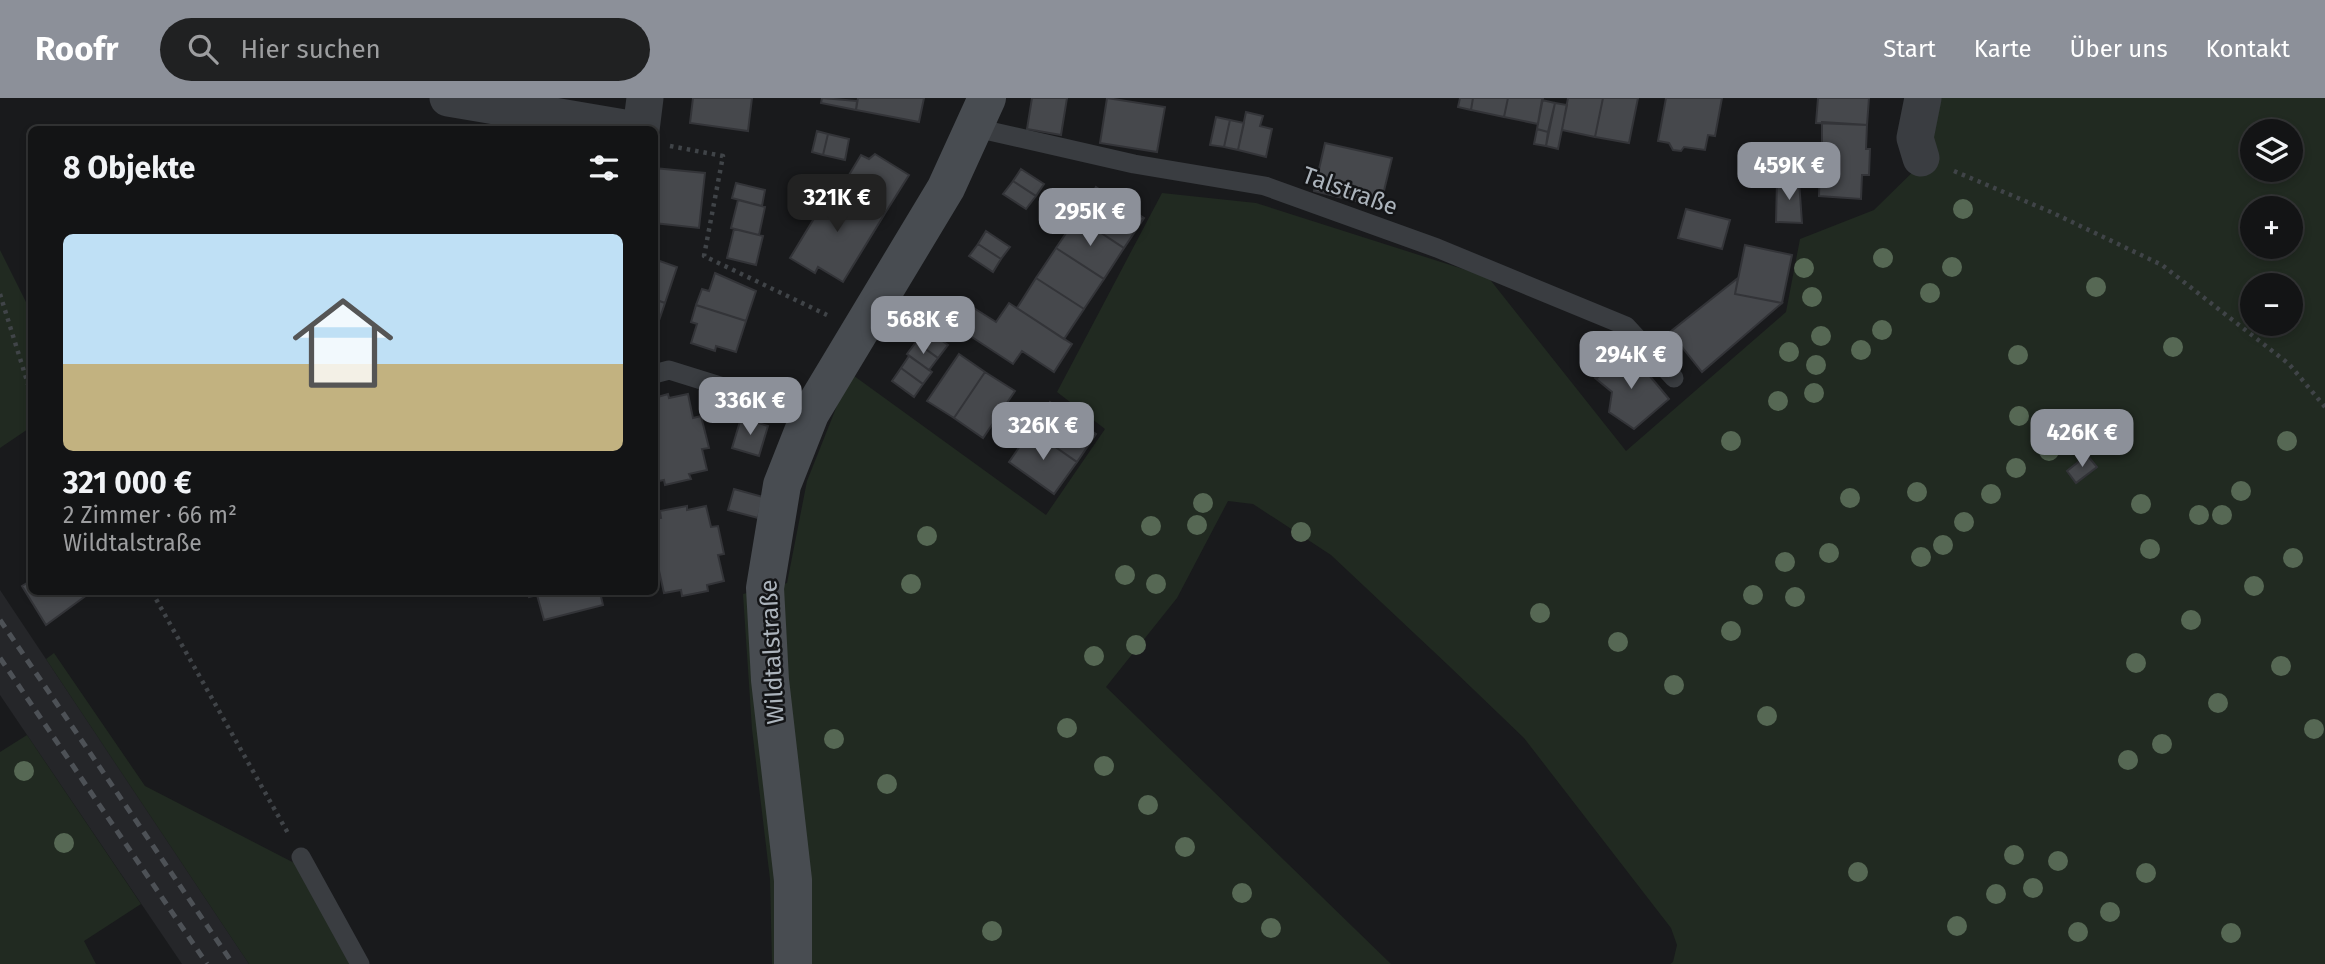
<!DOCTYPE html>
<html lang="de">
<meta charset="utf-8">
<style>
body{margin:0;font-family:"Fira Sans",sans-serif;background:#202122;color:#f1f3f6;height:100vh;display:flex;flex-direction:column;font-size:26px;white-space:nowrap}
*{box-sizing:border-box;margin:0}
p{font-size:23px;color:#9d9ea0}
.icon{flex:none;width:38px;height:38px;fill:none;stroke:currentColor;stroke-width:2;stroke-linecap:round;stroke-linejoin:round}
.map{position:relative;flex:1;overflow:hidden}
.sheet{position:absolute;left:28px;top:28px;width:630px;height:469px;display:flex;flex-direction:column;background:#131415;border-radius:10px;box-shadow:0 4px 10px #0003,0 0 0 2px #323334}
.sheet>*{flex:none}
.controls{position:absolute;left:2240px;top:21px;display:grid;gap:14px}
.controls a{display:grid;place-items:center;width:63px;height:63px;border-radius:50%;background:#131415;box-shadow:0 4px 10px #0003,0 0 0 2px #323334;font-size:35px}
.price{position:absolute;translate:-50% -60px;padding:0 16px;border-radius:14px;background:#8c9099;color:#fff;font-size:23px;line-height:46px;filter:drop-shadow(0 2px 4px #0008)}
.price::after{content:'';position:absolute;left:50%;top:42px;width:21px;height:16px;margin-left:-10px;background:inherit;clip-path:polygon(0 0,100% 0,50% 100%)}
.price.current{background:#222;color:#fff}
ul{padding:0;list-style:none}
li{display:grid;align-content:center;gap:14px;height:371px;padding:0 35px}
li+li{border-top:2px solid #323334}
li span{display:grid;place-items:center;height:217px;border-radius:10px;color:#555}
li>.icon{margin-inline-start:auto}
span .icon{width:126px;height:126px;fill:#fffc;stroke-width:1}
li b{font-size:30px}
h2{display:flex;justify-content:space-between;align-items:center;height:84px;padding:0 35px;font-size:30px}
header{display:flex;align-items:center;gap:42px;box-sizing:border-box;height:98px;padding:0 35px;background:#8c9099;color:#fff}
header strong{font-size:33px}
nav{display:flex;gap:38px;margin-inline-start:auto;font-size:24px}
.search{width:490px;height:63px;background:#202122;display:flex;align-items:center;gap:18px;box-sizing:border-box;padding:0 24px;border-radius:38px;color:#9d9ea0;font-size:26px}
.map>svg:first-child{display:block}
.built{fill:#252629}
.green{fill:#212a21;fill-rule:evenodd}
.building{fill:#46484c;stroke:#333438;stroke-width:2}
.lines{fill:none;stroke-linecap:round;stroke-linejoin:round}
.path{stroke:#404448;stroke-width:4.5;stroke-dasharray:3.5 5;stroke-linecap:butt}
.lane{stroke:#3a3d41;stroke-width:19}
.street{stroke:#3a3d41;stroke-width:37}
.secondary{stroke:#484c51;stroke-width:38}
.rail{stroke:#4d5156;stroke-width:5;stroke-dasharray:9 7;stroke-linecap:butt}
.tree{fill:#566854}
.labels{text-anchor:middle;stroke-width:5;stroke-linejoin:round;paint-order:stroke}
.street-label{font-size:24px;fill:#acb4bc;stroke:#141517}
</style>
<header>
<strong>Roofr</strong>
<div class="search"><svg class="icon" aria-label="search" viewBox="0 0 24 24"><circle cx="10" cy="10" r="6"/><path d="M15 15l6 6"/></svg>Hier suchen</div>
<nav><a>Start</a><a>Karte</a><a>Über uns</a><a>Kontakt</a></nav>
</header>
<div class="map">
<svg width="2325" height="866" viewBox="0 0 2325 866">
<rect width="100%" height="100%" fill="#191a1c"/>
<path class="built" d="M0,492l249,374h-67l-182,-269z"/>
<path class="green" d="M1932,0h393v866h-655l3,-2 4,-17 -6,-17 -147,-190 -76,-73 -117,-110 -78,-51 -25,-3 -51,97 -71,89 285,277h-619l-2,-85 -18,-150 -9,-135 44,-11 20,-102 43,-108 196,142 59,-86 -48,-37 105,-199 94,10 232,74 138,174 160,-139 14,-73 74,-29 57,-56zM2252,33h39v39h-39zM2252,110h39v39h-39zM2252,187h39v39h-39z
M0,152l31,62v115l-31,21z
M54,555l91,133 159,82 62,96h-117l-203,-305z
M27,637l114,169 -57,37 12,23h-96v-212z"/>
<path class="building" d="M693,0h59l-4,33 -58,-8z
M822,0l35,3 -1,9 -35,-7z
M858,0h66l-5,24 -63,-12z
M1032,0h35l-6,37 -34,-6z
M1107,0l58,9 -8,45 -57,-9z
M1460,0h13l-2,12 -13,-3z
M1473,0h35l-4,19 -33,-7z
M1508,0h35l-5,26 -34,-7z
M1568,0h35l-8,39 -33,-7z
M1603,0h35l-9,45 -34,-6z
M1666,0h56l-7,38 -7,-1 -3,15 -21,-3 -3,4 -8,-1 -4,-7 -11,-2z
M1818,0h51l-2,27 -51,-2z
M1542,2l13,3 -7,29 -11,-3z
M1555,5l12,2 -9,44 -12,-3z
M1246,14l17,4 -3,10 12,3 -6,28 -28,-7z
M1216,19l14,3 -6,27 -14,-2z
M1230,22l14,3 -6,27 -14,-3z
M1822,24l45,3 -1,24h4l-1,26h-7l-1,24 -42,-3 1,-32h-6l2,-19h6z
M1537,31l11,3 -2,14 -12,-2z
M817,33l11,3 -5,21 -11,-3z
M828,36l21,5 -4,21 -22,-5z
M1325,45l67,15 -12,49 -66,-16z
M875,56l34,21 -25,40 -34,-21 8,-13 -9,-6 12,-20 8,4z
M654,70l51,5 -6,55 -45,-5z
M1021,71l23,15 -8,12 -23,-15z
M1013,83l23,15 -10,13 -23,-15z
M1777,83h22l3,42 -26,-1z
M736,85l29,7 -3,16 -30,-8z
M835,86l49,31 -41,67 -25,-15 -3,6 -25,-15z
M1096,89l48,31 -20,30 -47,-31z
M738,102l27,7 -6,28 -28,-7z
M1686,111l44,11 -8,29 -44,-11z
M1077,119l47,31 -20,31 -48,-31z
M734,131l29,7 -7,29 -29,-7z
M986,133l24,16 -9,12 -23,-15z
M978,146l23,15 -8,13 -24,-16z
M1745,147l47,10 -10,48 -47,-9z
M1056,150l48,31 -20,30 -48,-31z
M654,161l23,8 -12,36 -11,-4z
M715,175l41,18 -10,30 -50,-16 6,-16 7,2z
M1036,180l48,31 -20,30 -47,-31z
M1738,180l-3,16 47,9 -80,69 -32,-40z
M654,201l11,4 -11,32z
M1009,205l63,41 -18,28 -32,-21 -9,13 -58,-38 14,-21 27,17z
M696,207l50,16 -10,31 -20,-6 -1,5 -24,-8 6,-19 -6,-2z
M925,231l23,16 -10,13 -22,-16z
M1616,240l12,12 -31,28 -11,-13z
M916,244l22,16 -9,12 -22,-16z
M1628,252l41,49 -35,30 -25,-17 3,-20 -17,-14z
M959,256l26,18 -31,46 -27,-17z
M909,258l23,16 -9,12 -22,-16z
M901,270l22,16 -9,13 -22,-16z
M985,274l30,19 -32,47 -29,-20z
M668,296l1,4 19,-4 5,24 8,-2 8,32 -7,1 5,21 -18,4 2,5 -26,6 -1,-5 -10,2v-84z
M1050,304l46,32 -19,28 -46,-32z
M741,320l27,8 -9,30 -27,-8z
M1031,332l46,32 -23,32 -45,-32z
M2087,357l10,12 -21,16 -9,-12z
M734,391l29,8 -5,21 -30,-8z
M687,408v4l19,-4 5,21 7,-1 6,28 -6,1 6,26 -17,4 1,6 -26,5 -1,-6 -17,3 -6,-27h-4v-47l7,-1 -1,-7z
M32,482v12h59l-45,33 -24,-39z
M528,494h72l3,13 -59,15 -7,-25 -8,2z"/>
<g class="lines">
<path class="path" d="M670,48l53,10 -19,100 123,59
M1954,73l97,41 111,53 127,99 36,43
M0,196l32,103
M152,494l137,243"/>
<path class="lane" d="M976,30l158,36 131,22 172,62 189,78 48,52
M654,276l15,-4 141,44
M301,759l59,107"/>
<path class="street" d="M448,0l188,32
M641,32l4,-32
M1921,60l-6,-20 8,-40"/>
<path class="secondary" d="M793,866v-84l-23,-200 -5,-92 17,-103 28,-71 136,-226 41,-90"/>
<path class="rail" d="M0,522l233,344
M0,560l207,306"/>
</g>
<g class="tree">
<circle cx="1963" cy="111" r="10"/>
<circle cx="1883" cy="160" r="10"/>
<circle cx="1952" cy="169" r="10"/>
<circle cx="1804" cy="170" r="10"/>
<circle cx="2096" cy="189" r="10"/>
<circle cx="1930" cy="195" r="10"/>
<circle cx="1812" cy="199" r="10"/>
<circle cx="1882" cy="232" r="10"/>
<circle cx="1821" cy="238" r="10"/>
<circle cx="2173" cy="249" r="10"/>
<circle cx="1861" cy="252" r="10"/>
<circle cx="1789" cy="254" r="10"/>
<circle cx="2018" cy="257" r="10"/>
<circle cx="1816" cy="267" r="10"/>
<circle cx="1814" cy="295" r="10"/>
<circle cx="1778" cy="303" r="10"/>
<circle cx="2019" cy="318" r="10"/>
<circle cx="1731" cy="343" r="10"/>
<circle cx="2287" cy="343" r="10"/>
<circle cx="2049" cy="353" r="10"/>
<circle cx="2016" cy="370" r="10"/>
<circle cx="2241" cy="393" r="10"/>
<circle cx="1917" cy="394" r="10"/>
<circle cx="1991" cy="396" r="10"/>
<circle cx="1850" cy="400" r="10"/>
<circle cx="1203" cy="405" r="10"/>
<circle cx="2141" cy="406" r="10"/>
<circle cx="2199" cy="417" r="10"/>
<circle cx="2222" cy="417" r="10"/>
<circle cx="1964" cy="424" r="10"/>
<circle cx="1197" cy="427" r="10"/>
<circle cx="1151" cy="428" r="10"/>
<circle cx="1301" cy="434" r="10"/>
<circle cx="927" cy="438" r="10"/>
<circle cx="1943" cy="447" r="10"/>
<circle cx="2150" cy="451" r="10"/>
<circle cx="1829" cy="455" r="10"/>
<circle cx="1921" cy="459" r="10"/>
<circle cx="2293" cy="460" r="10"/>
<circle cx="1785" cy="464" r="10"/>
<circle cx="1125" cy="477" r="10"/>
<circle cx="911" cy="486" r="10"/>
<circle cx="1156" cy="486" r="10"/>
<circle cx="2254" cy="488" r="10"/>
<circle cx="1753" cy="497" r="10"/>
<circle cx="1795" cy="499" r="10"/>
<circle cx="1540" cy="515" r="10"/>
<circle cx="2191" cy="522" r="10"/>
<circle cx="1731" cy="533" r="10"/>
<circle cx="1618" cy="544" r="10"/>
<circle cx="1136" cy="547" r="10"/>
<circle cx="1094" cy="558" r="10"/>
<circle cx="2136" cy="565" r="10"/>
<circle cx="2281" cy="568" r="10"/>
<circle cx="1674" cy="587" r="10"/>
<circle cx="2218" cy="605" r="10"/>
<circle cx="1767" cy="618" r="10"/>
<circle cx="1067" cy="630" r="10"/>
<circle cx="2314" cy="631" r="10"/>
<circle cx="834" cy="641" r="10"/>
<circle cx="2162" cy="646" r="10"/>
<circle cx="2128" cy="662" r="10"/>
<circle cx="1104" cy="668" r="10"/>
<circle cx="24" cy="673" r="10"/>
<circle cx="887" cy="686" r="10"/>
<circle cx="1148" cy="707" r="10"/>
<circle cx="64" cy="745" r="10"/>
<circle cx="1185" cy="749" r="10"/>
<circle cx="2014" cy="757" r="10"/>
<circle cx="2058" cy="763" r="10"/>
<circle cx="1858" cy="774" r="10"/>
<circle cx="2146" cy="775" r="10"/>
<circle cx="2033" cy="790" r="10"/>
<circle cx="1242" cy="795" r="10"/>
<circle cx="1996" cy="796" r="10"/>
<circle cx="2110" cy="814" r="10"/>
<circle cx="1957" cy="828" r="10"/>
<circle cx="1271" cy="830" r="10"/>
<circle cx="992" cy="833" r="10"/>
<circle cx="2078" cy="834" r="10"/>
<circle cx="2231" cy="835" r="10"/>
</g>
<g class="labels">
<g class="street-label">
<text transform="translate(1350 93) rotate(20)" y="8">Talstraße</text>
<text transform="translate(772 554) rotate(-93)" y="8">Wildtalstraße</text>
</g>
</g>
</svg>
<div class="controls">
<a><svg class="icon" aria-label="layers" viewBox="0 0 24 24"><path d="M12 4l9 5-9 5-9-5zM3 14l9 5 9-5"/></svg></a>
<a>+</a>
<a>−</a>
</div>
<b class="price" style="left:1789px;top:104px">459K €</b>
<b class="price current" style="left:837px;top:136px">321K €</b>
<b class="price" style="left:1090px;top:150px">295K €</b>
<b class="price" style="left:923px;top:258px">568K €</b>
<b class="price" style="left:1631px;top:293px">294K €</b>
<b class="price" style="left:750px;top:339px">336K €</b>
<b class="price" style="left:1043px;top:364px">326K €</b>
<b class="price" style="left:2082px;top:371px">426K €</b>
<section class="sheet">
<h2>8 Objekte<svg class="icon" aria-label="filters" viewBox="0 0 24 24"><path d="M4 7h16M4 17h16"/><circle cx="9" cy="7" r="2"/><circle cx="15" cy="17" r="2"/></svg></h2>
<ul>
<li><span style="background:linear-gradient(#bfe0f5 60%,#c2b280 0)"><svg class="icon" aria-label="home" viewBox="0 0 24 24"><path d="M3 11l9-7 9 7M6 9v11h12V9"/></svg></span><div><b>321 000 €</b><p>2 Zimmer · 66 m²</p><p>Wildtalstraße</p></div></li>
</ul>
</section>
</div>
